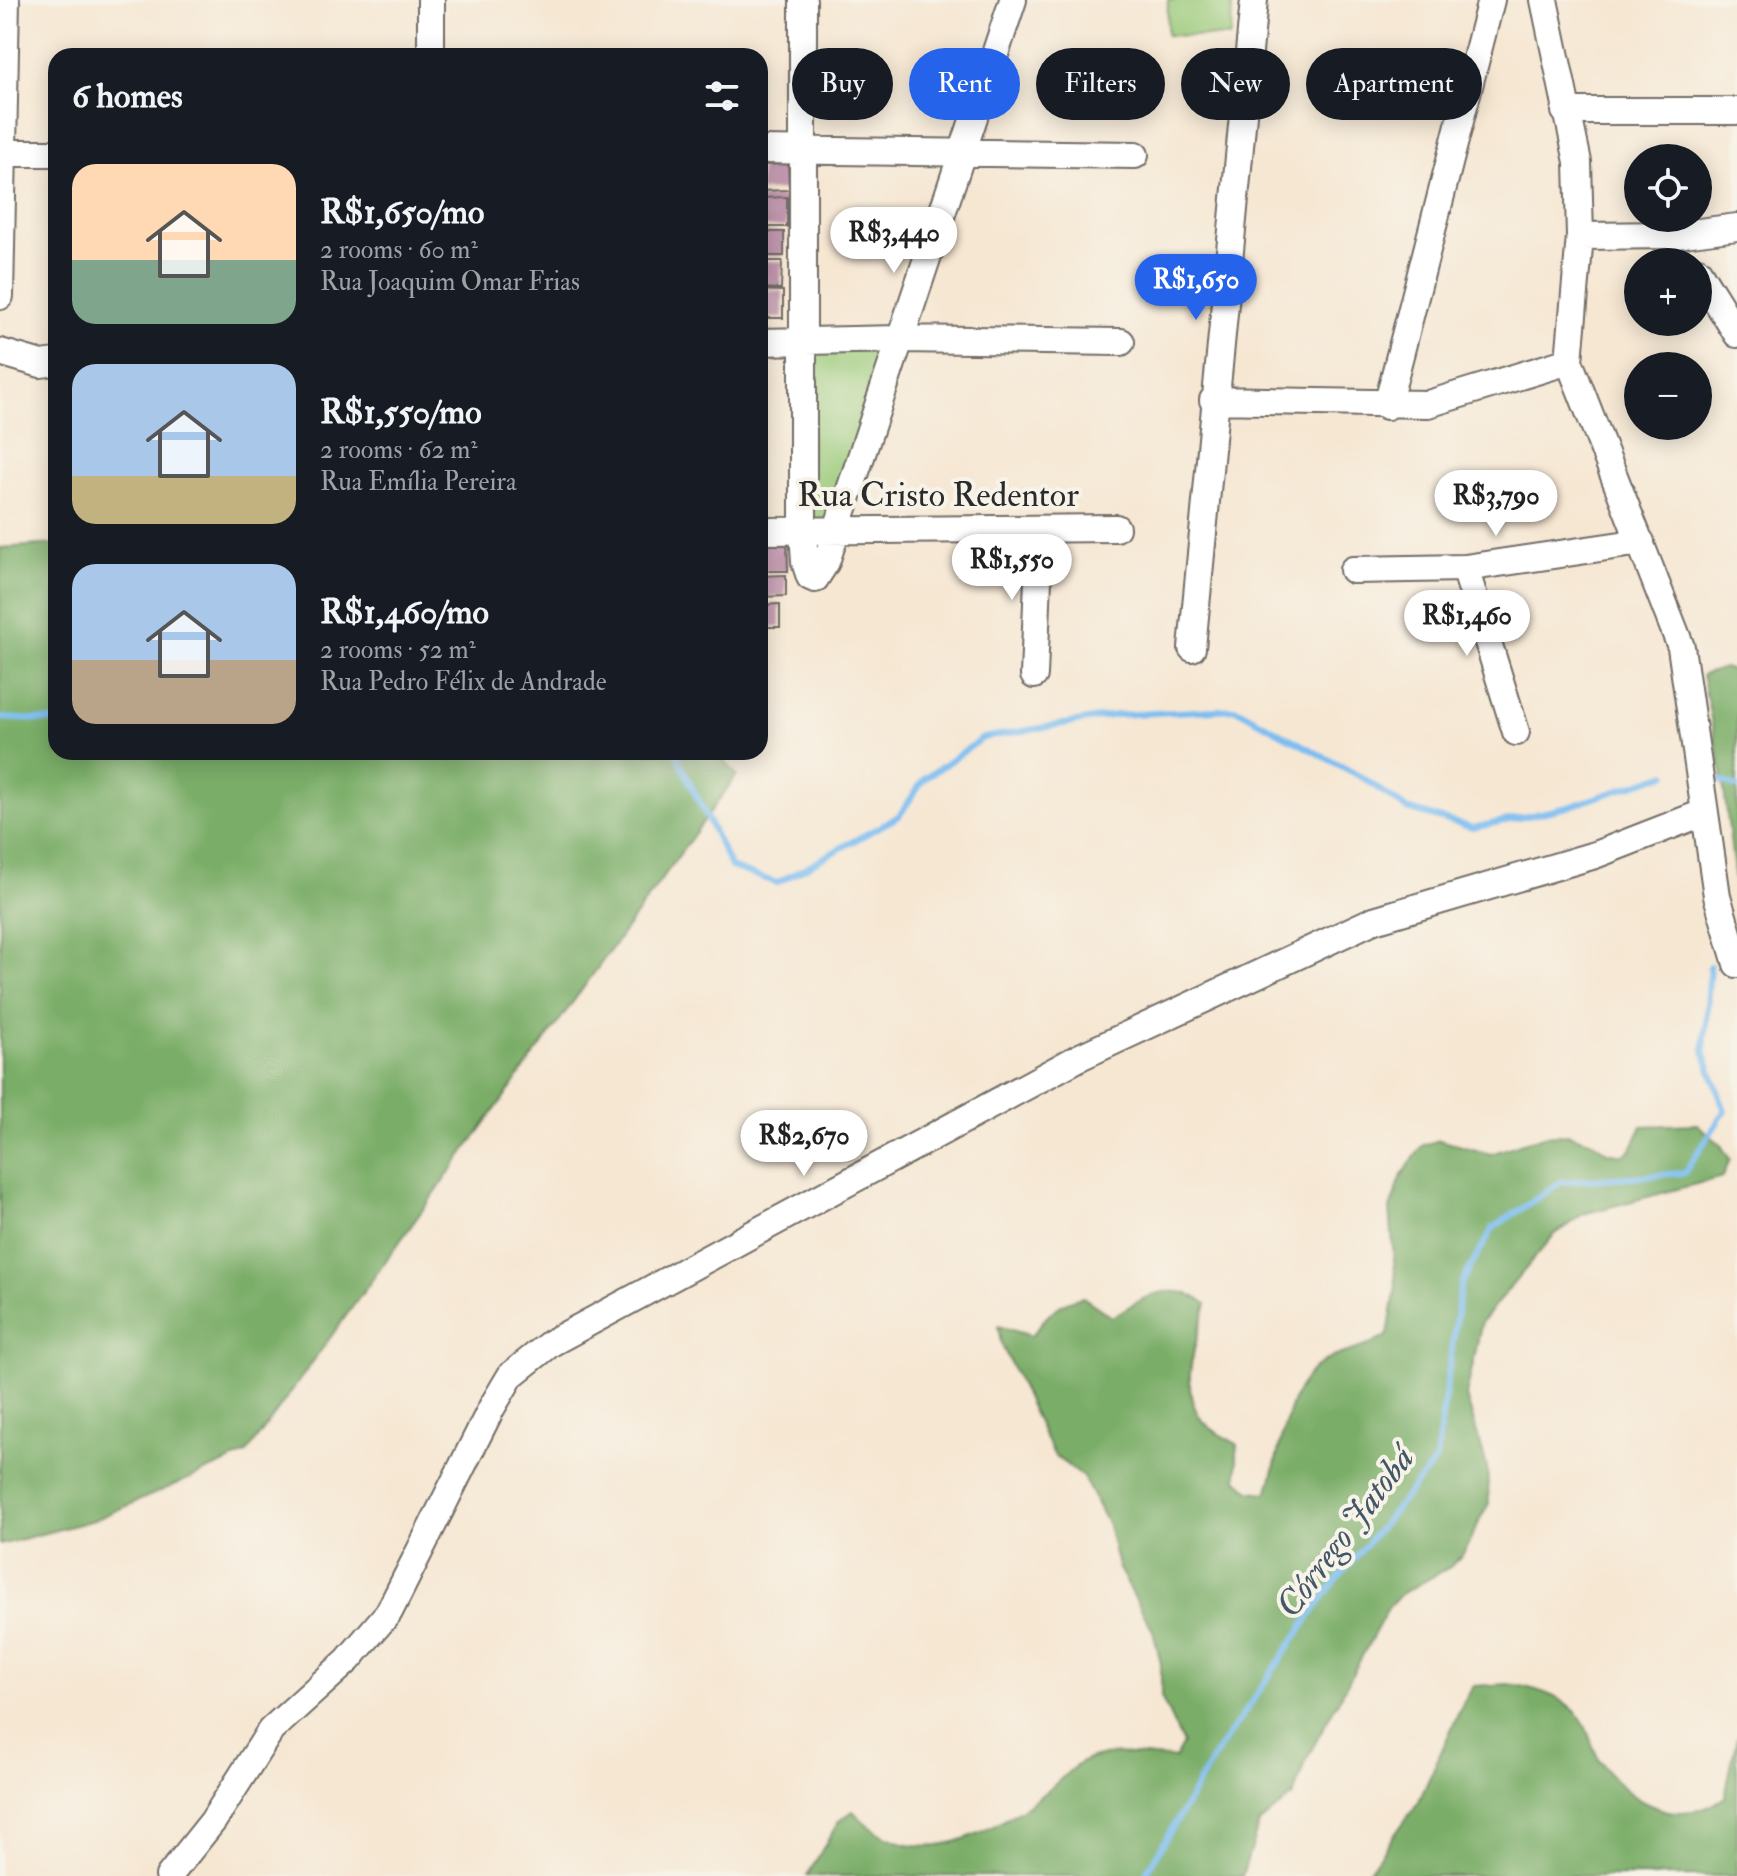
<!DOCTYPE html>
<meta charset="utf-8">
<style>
body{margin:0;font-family:"IM FELL Double Pica",serif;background:#242831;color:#f1f3f6;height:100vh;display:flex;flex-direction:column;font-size:30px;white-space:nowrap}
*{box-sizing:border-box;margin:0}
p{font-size:26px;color:#9ea1a6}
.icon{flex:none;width:44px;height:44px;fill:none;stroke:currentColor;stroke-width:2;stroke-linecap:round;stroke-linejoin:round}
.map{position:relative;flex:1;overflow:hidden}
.sheet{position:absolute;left:48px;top:48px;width:720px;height:712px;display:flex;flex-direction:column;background:#171b24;border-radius:24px;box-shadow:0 4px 20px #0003}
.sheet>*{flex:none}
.hud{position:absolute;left:792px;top:48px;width:760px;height:72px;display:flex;gap:16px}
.buttons{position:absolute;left:1624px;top:144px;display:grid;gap:16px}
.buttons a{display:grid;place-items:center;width:88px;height:88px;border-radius:50%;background:#171b24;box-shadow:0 4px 20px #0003;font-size:40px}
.price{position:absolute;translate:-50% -68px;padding:0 18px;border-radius:28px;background:#fff;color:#222;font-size:26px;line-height:52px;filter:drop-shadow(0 2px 4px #0008)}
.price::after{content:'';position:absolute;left:50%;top:48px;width:24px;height:18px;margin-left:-12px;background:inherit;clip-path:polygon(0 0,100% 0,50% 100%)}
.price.on{background:#2563eb;color:#fff}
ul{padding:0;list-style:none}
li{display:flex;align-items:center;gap:24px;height:200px;padding:0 24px}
li span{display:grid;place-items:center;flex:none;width:224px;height:160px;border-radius:24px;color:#555}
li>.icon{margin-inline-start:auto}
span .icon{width:96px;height:96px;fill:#fffc;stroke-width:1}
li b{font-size:34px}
h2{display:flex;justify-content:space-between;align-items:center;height:96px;padding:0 24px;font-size:34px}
.tag{padding:0 28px;border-radius:36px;background:#171b24;box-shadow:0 4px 20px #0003;font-size:28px;line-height:72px}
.tag.on{background:#2563eb;color:#fff}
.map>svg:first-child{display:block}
.green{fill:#99c978;stroke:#627a52;stroke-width:2}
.forest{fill:#7aad68;stroke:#526c4a;stroke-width:2}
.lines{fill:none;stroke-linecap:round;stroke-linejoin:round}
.stream{stroke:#7cbdf1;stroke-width:6}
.building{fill:#c297af}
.minor-casing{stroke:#726d66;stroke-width:30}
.minor{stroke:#fff;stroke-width:26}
.labels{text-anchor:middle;stroke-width:8;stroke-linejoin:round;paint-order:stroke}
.street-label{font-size:34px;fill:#2b2b2b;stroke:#f7f3e8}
.water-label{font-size:36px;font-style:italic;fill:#435766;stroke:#f7f3e8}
</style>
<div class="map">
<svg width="1737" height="1876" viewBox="0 0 1737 1876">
<rect width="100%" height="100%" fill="#f7f3e8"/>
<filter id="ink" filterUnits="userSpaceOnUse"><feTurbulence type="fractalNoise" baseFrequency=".0125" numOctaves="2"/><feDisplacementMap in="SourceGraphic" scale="16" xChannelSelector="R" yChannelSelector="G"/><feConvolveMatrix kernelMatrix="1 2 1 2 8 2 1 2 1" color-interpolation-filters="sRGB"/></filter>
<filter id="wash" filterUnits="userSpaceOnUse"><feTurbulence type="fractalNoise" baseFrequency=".006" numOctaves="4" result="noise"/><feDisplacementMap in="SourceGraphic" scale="32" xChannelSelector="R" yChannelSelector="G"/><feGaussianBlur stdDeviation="1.8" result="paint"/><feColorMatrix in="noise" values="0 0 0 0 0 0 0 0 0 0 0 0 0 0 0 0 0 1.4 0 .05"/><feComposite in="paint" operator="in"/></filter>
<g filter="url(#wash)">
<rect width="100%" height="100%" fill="#f6e7d3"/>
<path class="green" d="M1168,0h64l-1,37 -64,-2z
M812,349l75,2 -56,173 -21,-2z"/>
<path class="forest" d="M56,544v208h661l20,23 -491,679 -152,66 -94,25v-997z
M1724,668l13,4v225l-15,-124 -20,-98z
M1697,1124l23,20 10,15 -7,18 -140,37 -30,22 -71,85 -16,75 21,71 2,36 -26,51 -13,13 -49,27 -13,14 -82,152 -13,36 -34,27 -17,53h-435l32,-55 14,-10c59,65 132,28 195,-21 15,-11 25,-26 43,-32 31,-9 54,1 84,0l8,-14 -22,-47v-33l-8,-33 -35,-64 -10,-42 -25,-48 -28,-21 -10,-18 -44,-95 -3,-17 34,10c13,-20 28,-35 51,-39l29,20c32,-20 60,-39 95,-13 -10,35 -32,88 -2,119 8,9 22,15 32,21v35l13,12 17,2c16,-43 16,-114 64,-135 21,-9 37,-10 57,-23l8,-48 -6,-78 12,-34 21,-30 16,-5 52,14 52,-18 24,-2 26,8 14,10 17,3 7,-6 11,-23z
M1508,1684c22,3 52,11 68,28 13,14 14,33 24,49 29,43 79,69 125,36l12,-61v140h-372l54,-75 45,-100 10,-15z"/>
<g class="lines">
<path class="stream" d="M0,718l56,3
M675,752l56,115 46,16 122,-67 25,-37 59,-41 133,-23 120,-6 129,70 42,30 66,19 95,-21 99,-33
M1714,778l23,9
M1144,1876l70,-119 112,-164 110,-133 25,-176 32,-56 68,-46 123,-9 41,-62 -21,-60 6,-85"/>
</g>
<g id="blocks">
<path class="building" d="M788,164l1,26 -29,1v-26z
M787,197v30h-27v-29z
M760,232h24v24h-24z
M760,261h22l-1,28 -21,-1z
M760,290l23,1v27h-23z
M760,541h27l1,30h-28z
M786,575v21l-26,1v-21z
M780,604v23h-20v-22z"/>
</g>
</g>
<g filter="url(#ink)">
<use href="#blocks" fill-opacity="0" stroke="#726d66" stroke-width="2"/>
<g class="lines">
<defs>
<path id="minor" d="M803,0v531l2,31 5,15 5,2 11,-17 187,-562
M1544,0l34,162 2,74 -11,125 112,286 36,249 20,68
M431,56v-56
M1565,111h172
M760,150l375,5
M0,153h56
M1580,236l96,-1 61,-8
M1698,271l39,63
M0,296l6,-296
M760,342l139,-3 222,3
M0,352l41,12 15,-2
M1213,400l215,4 141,-43
M1387,406l104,-406
M760,531l356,-3
M1465,568l51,164
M1353,570l112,-2 176,-26
M1192,648l62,-648
M1034,675l6,-144
M169,1876l44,-55 58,-91 77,-70 41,-48 103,-205 19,-32 40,-32 529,-286 294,-137 221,-65 108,-42"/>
</defs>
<use href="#minor" class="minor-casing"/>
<use href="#minor" class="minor"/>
</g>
</g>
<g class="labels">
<g class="street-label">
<text x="938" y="506">Rua Cristo Redentor</text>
</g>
<g class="water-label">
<text transform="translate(1344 1531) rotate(-53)" y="13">Córrego Jatobá</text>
</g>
</g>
</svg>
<div class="buttons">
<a><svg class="icon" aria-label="locate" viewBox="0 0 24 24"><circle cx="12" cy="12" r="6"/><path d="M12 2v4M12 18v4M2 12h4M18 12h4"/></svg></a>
<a>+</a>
<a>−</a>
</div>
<b class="price" style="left:894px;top:275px">R$3,440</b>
<b class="price on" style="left:1196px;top:322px">R$1,650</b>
<b class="price" style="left:1496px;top:538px">R$3,790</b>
<b class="price" style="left:1012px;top:602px">R$1,550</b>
<b class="price" style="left:1467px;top:658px">R$1,460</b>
<b class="price" style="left:804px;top:1178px">R$2,670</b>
<div class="hud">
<a class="tag">Buy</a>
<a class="tag on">Rent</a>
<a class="tag">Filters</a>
<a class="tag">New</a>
<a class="tag">Apartment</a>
</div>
<section class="sheet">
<h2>6 homes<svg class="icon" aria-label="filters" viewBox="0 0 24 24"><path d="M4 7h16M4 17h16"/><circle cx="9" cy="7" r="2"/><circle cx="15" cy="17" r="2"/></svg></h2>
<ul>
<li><span style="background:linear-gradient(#ffd9b3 60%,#7fa58c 0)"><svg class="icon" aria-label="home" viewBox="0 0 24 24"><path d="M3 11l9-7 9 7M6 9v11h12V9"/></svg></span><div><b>R$1,650/mo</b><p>2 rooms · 60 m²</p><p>Rua Joaquim Omar Frias</p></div></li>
<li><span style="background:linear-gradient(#a9c7e8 70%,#c2b280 0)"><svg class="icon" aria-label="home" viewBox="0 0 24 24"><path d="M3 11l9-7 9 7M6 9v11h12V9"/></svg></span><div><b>R$1,550/mo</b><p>2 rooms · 62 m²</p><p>Rua Emília Pereira</p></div></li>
<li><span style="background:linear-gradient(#a9c7e8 60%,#b9a48a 0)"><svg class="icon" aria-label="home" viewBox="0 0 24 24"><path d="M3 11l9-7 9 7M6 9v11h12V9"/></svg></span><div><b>R$1,460/mo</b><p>2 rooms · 52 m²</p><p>Rua Pedro Félix de Andrade</p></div></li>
</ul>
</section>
</div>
